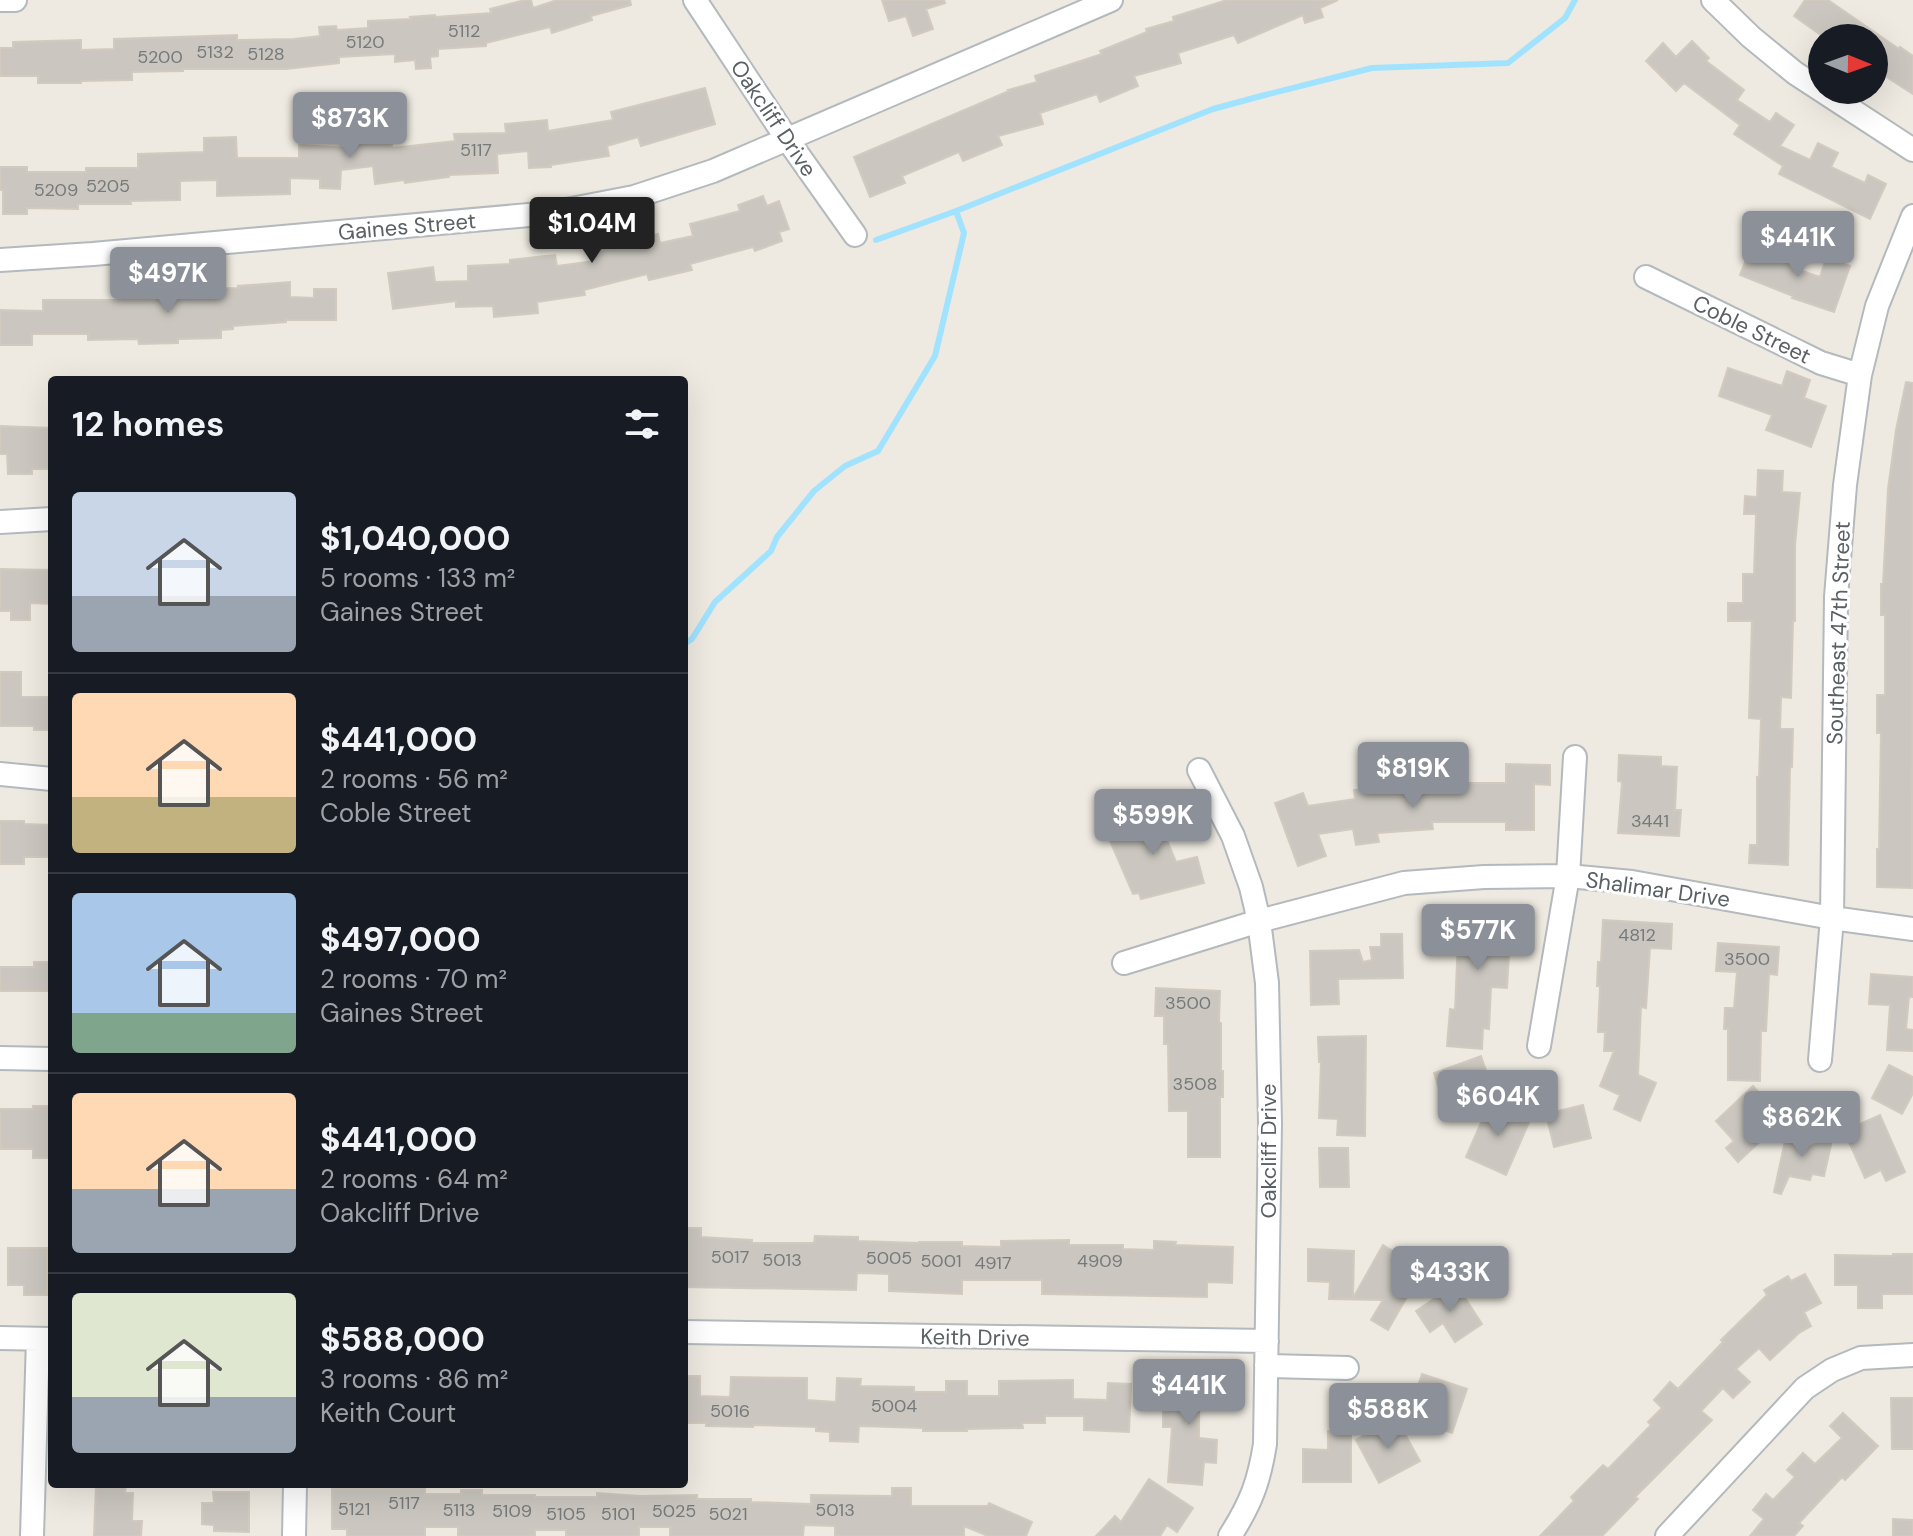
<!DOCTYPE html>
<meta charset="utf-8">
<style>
body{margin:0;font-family:"DM Sans",sans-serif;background:#20242c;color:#f1f3f6;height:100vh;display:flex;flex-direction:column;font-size:30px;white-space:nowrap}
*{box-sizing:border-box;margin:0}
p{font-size:26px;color:#9ea1a6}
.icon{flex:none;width:44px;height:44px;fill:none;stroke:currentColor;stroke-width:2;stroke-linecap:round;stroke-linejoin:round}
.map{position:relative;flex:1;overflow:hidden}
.sheet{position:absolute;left:48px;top:376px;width:640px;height:1112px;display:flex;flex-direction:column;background:#171b24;border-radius:8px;box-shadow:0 8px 32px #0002}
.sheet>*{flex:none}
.needle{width:52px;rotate:91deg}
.buttons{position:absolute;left:1808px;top:24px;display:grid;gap:16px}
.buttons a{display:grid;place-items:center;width:80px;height:80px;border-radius:50%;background:#171b24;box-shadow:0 8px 32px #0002;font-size:40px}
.price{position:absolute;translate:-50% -68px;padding:0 18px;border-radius:8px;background:#8c9099;color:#fff;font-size:26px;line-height:52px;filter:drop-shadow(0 2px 4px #0008)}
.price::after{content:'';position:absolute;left:50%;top:48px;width:24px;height:18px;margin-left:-12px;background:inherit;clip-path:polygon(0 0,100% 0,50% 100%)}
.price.active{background:#222;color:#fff}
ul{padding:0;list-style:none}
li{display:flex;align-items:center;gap:24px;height:200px;padding:0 24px}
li+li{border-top:2px solid #363941}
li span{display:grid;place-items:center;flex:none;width:224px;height:160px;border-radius:8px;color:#555}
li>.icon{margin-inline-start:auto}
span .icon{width:96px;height:96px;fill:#fffc;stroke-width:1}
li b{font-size:34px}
h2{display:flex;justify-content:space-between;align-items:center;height:96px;padding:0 24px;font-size:34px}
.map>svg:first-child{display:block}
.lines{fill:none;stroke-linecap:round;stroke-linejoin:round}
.stream{stroke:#a1e3ff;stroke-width:6}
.building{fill:#cbc7c0;stroke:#d3cabf;stroke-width:2}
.minor-casing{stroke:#b4b9bd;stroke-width:26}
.minor{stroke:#fff;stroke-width:22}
.labels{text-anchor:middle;stroke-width:6;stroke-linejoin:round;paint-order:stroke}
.number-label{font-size:18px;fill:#767a7b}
.street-label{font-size:22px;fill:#5a6064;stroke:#fff}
</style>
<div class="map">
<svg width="1913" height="1536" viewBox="0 0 1913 1536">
<rect width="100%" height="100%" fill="#eeeae1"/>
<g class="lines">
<path class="stream" d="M876,240l80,-29
M684,644l8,-5 23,-37 56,-51 6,-14 37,-46 31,-25 33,-15 57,-95 29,-123 -8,-22 257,-102 48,-13 111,-28 136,-5 57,-45 10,-18"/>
</g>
<path class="building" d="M525,0h6l2,8 24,-8h73l1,5 -40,11 1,4 -40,13 -2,-6 -64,16v3l-48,3v7l-8,1 1,11 -15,1 -1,-9 -20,2v-8l-56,3v6l-53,6h-103v2l-51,1v8l-51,1v2h-43v-7h-38v-28h13v-6l68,-2v10l33,-1v-10l123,-4v5l57,-1 26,-3 -1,-9 17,-1 1,4 31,-2v-7l43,-2 -1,-2 25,-2v2l56,-4 -1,-4z
M882,0h62l1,3 -19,6 7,20 -20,7 -7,-20 -17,5z
M1227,0h111l-18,8 3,9 -18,6 -2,-8 -65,28 -4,-8 -56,18 3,10 -47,13 4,10 -38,16 -3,-8 -57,19 3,11 -45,12 4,9 -39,16 -4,-9 -57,24 3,7 -35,14 -16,-40 155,-66 -1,-1 29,-8 -2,-6 67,-22 -2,-3 47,-19 -1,-3 28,-8 -1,-4z
M1805,0h23l71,49 1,-2 13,9v38l-39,-25v-31l-24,-1 -25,1 -31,-22z
M1692,41l17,17 -3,3 38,29 -7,10 33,22 6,-9 18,12 -14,21 30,14 8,-17 20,10 -7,14 34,16 3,-8 18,9 -16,35 -91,-45 4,-8 -49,-32 6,-9 -56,-42 -8,8 -30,-30 17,-18 13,14z
M705,88l10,36 -74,22 -3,-9 -31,9 2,10 -58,9v2l-22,1 -1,-17 -31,3 1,19 -49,2v2l-44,6 -1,-3 -29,4 -2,-18 -32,4 -1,19 -20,-1v-9l-30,-1v16l-73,2v-16l-37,1v19l-50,1 1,3h-53v5l-51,-1v6h-24v-24h-3v-23h27v5h59v-4h52v-14l66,-2v-14l32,-1 1,21h62v-13l51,3 -1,-8 42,-5 1,13 63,-7 -1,-7 52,-1 -1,-9 42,-4 1,11 65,-11 -2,-8z
M763,196l4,10 12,-5 10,28 -10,3 3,9 -27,10 -2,-4 -63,17 2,6 -43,10 -2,-6 -63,16 1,5 -48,7 1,11 -44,4 -1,-11 -37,1v-6l-63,8 -5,-36 45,-6 2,15 33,-1v-15l42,-2v-4l45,-5 2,11 37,-5 -3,-11 43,-11 24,-5 2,9 33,-7 -3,-12 50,-13 -2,-6z
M1751,247l41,16 -2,4 30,10 6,-19 24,8 -16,46 -42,-14 1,-2 -53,-21z
M290,282v15l24,1v-9h22v31h-50v2l-53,4v3l-12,1v8l-43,1v4l-39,1 -1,-5 -50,1v-6h-56v11h-32v-35l43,1v-11h112v-8h36v-3l48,-1 -1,-2z
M1728,368l54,18 5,-15 23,9 -6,18 22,8 -15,41 -45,-17 6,-15 -53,-19z
M1906,382l7,1 -1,505 -35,-1v-38h2l2,-116h-4v-38h8v-80h-4v-31h2l5,-95 8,-59z
M0,426l52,2v41h-20v5h-24l-1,-20h-7z
M1758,470l25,1 -1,21 18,1 -5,52v76h-2l-2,77 -10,-1 -1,32h13l-1,38h-2l-2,98 -39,-2 1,-18h7v-68h2l2,-58 -12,-1 3,-97h-24v-18h15v-29h11l2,-60h-12l1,-18 12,1z
M0,569l52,1v34l-22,-1v17h-19v-9h-11z
M0,672h21v25h31v33h-18v-4h-34z
M1619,755l42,2v9l16,1 -2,43h6l-2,26 -61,-3 4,-51 -4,-1z
M1506,764l44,1v20l-16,-1v46h-28v-8h-74l1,7 -56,4 2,9 -23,3 -3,-16 -35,5 8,22 -28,10 -23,-63 28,-10 5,13 47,-7 -1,-9 17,-3 1,2 86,-6h48z
M1169,807l8,18 -14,6 13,31 21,-5 7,26 -63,16 -2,-6 -6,1 -26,-60z
M0,821h24v3l28,1v32h-28v7h-24z
M1513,911l1,26h-4l-3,51 -16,-1 -2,42 -6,-1 -1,21 -35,-3 3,-37 5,1 3,-71h-11v-25z
M1603,920l69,4 -1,25 -21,-1 -4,60 -5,-1 -3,68 18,8 -16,38 -26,-12 6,-14 -20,-9 14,-35h-10l1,-19h-7l2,-46h-3l1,-24h3z
M1381,934h21l1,44 -65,1 1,25 -28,1 -1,-54 49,-1 4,12 9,-2 -2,-13h11z
M1718,943l61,4 -2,28 -8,-1 -3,57h-5l-1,50 -32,-1v-51h-4l1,-21h9l3,-36 -21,-1z
M34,962h18v29h-52v-24h34z
M1871,974l42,3v20h-4l-3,32 7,1v21l-26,-1 3,-45 -21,-1z
M1156,988l64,3 -1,31 2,1v48h2v26h-3v60h-32v-46h-19l-1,-67h-4v-28h-9z
M1366,1036l-1,100 -28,-1 1,-16 -19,-1 2,-56h-2l-1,-25z
M1481,1056l9,26 -26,9 24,10 -40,15 -14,-43z
M1889,1065l24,12v16l-11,21 -30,-16z
M1753,1086l30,34 -45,42 -12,-14 8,-7 -18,-20z
M1490,1102l40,18 -24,55 -40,-18z
M1583,1105l8,33 -37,9 -8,-33z
M33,1106h19v52h-19v-9h-33v-40h33z
M1880,1115l25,57 -19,9 -5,-11 -16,8 -21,-47z
M1788,1127l20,5 -8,19 33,-15 -9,40 -12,-2 -2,6 -21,-4 -8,18 -7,-2z
M1319,1148h29l1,39h-29z
M684,1228h17v9l51,3v3h62l1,-7 43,1v4l61,2v-1h43v4l39,1v-6l68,-1v5h54v4l31,1v-9l22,1 -1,3 58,2 -1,36 -25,-1v15l-165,-3v-14h-80v14l-73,-3v-17l-32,-1 -1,17 -172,-3z
M1383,1245l40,24 -35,61 -17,-10 12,-20 -54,-1 1,-17 -22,-1v-32l46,2 -1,47z
M8,1248h39v47h-23v-10h-16z
M1893,1254h20v40h-31v14h-24v-23h-23v-30l58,1z
M1805,1274l16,29 -17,9 7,14 -12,7 -29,27 -11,-12 -23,21 14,13 -17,16 -10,-10 -22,23 11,9 -77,77 3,2 -36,37h-62l34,-35 -3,-4 32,-32 5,4 43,-44 -3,-3 14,-14 -8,-8 16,-18 8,7 45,-47 -2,-2 46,-45 -3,-5 24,-14 3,5z
M1456,1284l26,40 -27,18 -12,-19 -13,9 -14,-21z
M1422,1374l45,15 -15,44 -32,-11 8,-22 -13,-5z
M684,1376h16v20l30,1 1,-20 76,1v22l29,2 1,-24 24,1 -1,7 54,1v5h32v-11h21v15h32v-15l74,-1v19l34,1 1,-17 23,1 -2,48 -45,-2v-14h-39v7h-23l1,5 -56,1v2h-44v-3l-64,-2 -1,16 -28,-1v-9l-14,-1v-4l-63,-2v2l-47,-1v-3h-22z
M1163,1379h57v25h-21v34l18,2 -1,23 -12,-1 -2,23 -34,-3 4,-55h-9z
M1891,1398h22v51h-21z
M1843,1413l35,33 -33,34 -3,-3 -43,46 4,3 -9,10h-44l14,-17 -11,-9 13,-16 7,6 22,-23 -8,-7 16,-17 12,11 27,-26 -12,-12z
M1396,1418l24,43 -41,22 -23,-43z
M1328,1431h23v51h-48v-33l25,1z
M1149,1479l44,29 -16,24 -10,-7 -7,11h-64l19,-20 6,6z
M96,1484h30l-1,9h8l-1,28h10l-1,15h-47z
M892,1488h19v18h77l1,-3 43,19 -6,14h-38l-24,-10v10h-129v-10l-31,-1 -1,11h-133v-9h-31v9h-73v-6h-31v6h-77v-9h-33v9h-78v-7h-15v-40h93v5h36v-4h21v5h53v2h62v-4l43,3 57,-1v4h54v3l60,2v-9l81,1z
M213,1492h36v40l-35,-1v-6l-12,-1v-21h12z
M1893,1519l20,1v16h-20z"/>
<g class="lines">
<defs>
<path id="minor" d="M0,0h15
M695,0l92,139 68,96
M1713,0l38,37 44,36 118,77
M0,260l93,-6 458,-41 83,-16 79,-26 398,-171
M1646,277l175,86 39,12
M0,522l52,-3
M1199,770l34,66 18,51 8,34 8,62 3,140 -5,321c-6,38 -14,59 -35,92
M0,774l52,5
M1124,963l135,-42 145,-38 80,-6 84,-1 64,6 200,36 81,11
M1539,1046l29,-170 7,-119
M0,1058l52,1
M1820,1060l12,-142 4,-321 9,-112 15,-110 17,-69 36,-90
M684,1332l583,9
M0,1338l51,1
M1266,1366l81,2
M32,1536l6,-197
M294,1536l1,-52
M1667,1536l138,-148 27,-18 29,-12 52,-3"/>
</defs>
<use href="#minor" class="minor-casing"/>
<use href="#minor" class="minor"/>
</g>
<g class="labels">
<g class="number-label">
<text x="464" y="37">5112</text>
<text x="365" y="48">5120</text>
<text x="215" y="58">5132</text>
<text x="266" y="60">5128</text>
<text x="160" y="63">5200</text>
<text x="476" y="156">5117</text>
<text x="108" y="192">5205</text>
<text x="56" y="196">5209</text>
<text x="1650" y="827">3441</text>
<text x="1637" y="941">4812</text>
<text x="1747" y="965">3500</text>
<text x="1188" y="1009">3500</text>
<text x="1195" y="1090">3508</text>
<text x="730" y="1263">5017</text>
<text x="889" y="1264">5005</text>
<text x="782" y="1266">5013</text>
<text x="941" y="1267">5001</text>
<text x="1100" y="1267">4909</text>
<text x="993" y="1269">4917</text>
<text x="894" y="1412">5004</text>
<text x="730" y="1417">5016</text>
<text x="404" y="1509">5117</text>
<text x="354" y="1515">5121</text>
<text x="459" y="1516">5113</text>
<text x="835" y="1516">5013</text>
<text x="512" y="1517">5109</text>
<text x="674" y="1517">5025</text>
<text x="566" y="1520">5105</text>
<text x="618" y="1520">5101</text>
<text x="728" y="1520">5021</text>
</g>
<g class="street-label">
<text transform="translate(774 118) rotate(56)" y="8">Oakcliff Drive</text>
<text transform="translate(407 226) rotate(-5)" y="8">Gaines Street</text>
<text transform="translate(1752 329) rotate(26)" y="8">Coble Street</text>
<text transform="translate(1838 633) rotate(-88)" y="8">Southeast 47th Street</text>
<text transform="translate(1658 889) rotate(8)" y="8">Shalimar Drive</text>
<text transform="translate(1268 1151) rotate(-90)" y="8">Oakcliff Drive</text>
<text transform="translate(975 1337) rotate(1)" y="8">Keith Drive</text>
</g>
</g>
</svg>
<div class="buttons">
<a><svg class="needle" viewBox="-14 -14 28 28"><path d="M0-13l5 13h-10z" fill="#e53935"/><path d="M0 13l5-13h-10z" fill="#9ea1a6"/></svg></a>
</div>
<b class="price" style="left:350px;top:160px">$873K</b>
<b class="price active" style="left:592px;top:265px">$1.04M</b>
<b class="price" style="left:1798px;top:279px">$441K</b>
<b class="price" style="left:168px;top:315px">$497K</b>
<b class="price" style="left:1413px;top:810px">$819K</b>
<b class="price" style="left:1153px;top:857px">$599K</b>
<b class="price" style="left:1478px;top:972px">$577K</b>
<b class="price" style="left:1498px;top:1138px">$604K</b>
<b class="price" style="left:1802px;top:1159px">$862K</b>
<b class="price" style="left:1450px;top:1314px">$433K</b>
<b class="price" style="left:1189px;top:1427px">$441K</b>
<b class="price" style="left:1388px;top:1451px">$588K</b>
<section class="sheet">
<h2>12 homes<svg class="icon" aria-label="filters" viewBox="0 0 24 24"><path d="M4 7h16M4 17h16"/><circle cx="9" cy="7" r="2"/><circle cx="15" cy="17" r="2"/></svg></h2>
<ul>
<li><span style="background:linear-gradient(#c9d6e8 65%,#9aa5b1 0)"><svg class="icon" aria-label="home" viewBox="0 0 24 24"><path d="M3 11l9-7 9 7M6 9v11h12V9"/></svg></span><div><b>$1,040,000</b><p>5 rooms · 133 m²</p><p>Gaines Street</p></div></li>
<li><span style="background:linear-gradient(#ffd9b3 65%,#c2b280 0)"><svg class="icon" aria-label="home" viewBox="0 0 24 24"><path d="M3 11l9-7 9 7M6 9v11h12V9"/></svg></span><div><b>$441,000</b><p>2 rooms · 56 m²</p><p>Coble Street</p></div></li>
<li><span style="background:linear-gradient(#a9c7e8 75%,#7fa58c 0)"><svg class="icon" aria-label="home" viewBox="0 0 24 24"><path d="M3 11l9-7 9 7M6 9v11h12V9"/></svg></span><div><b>$497,000</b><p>2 rooms · 70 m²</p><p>Gaines Street</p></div></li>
<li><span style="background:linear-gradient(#ffd9b3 60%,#9aa5b1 0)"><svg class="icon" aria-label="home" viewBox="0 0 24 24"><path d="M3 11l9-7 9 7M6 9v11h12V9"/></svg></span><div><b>$441,000</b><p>2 rooms · 64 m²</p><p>Oakcliff Drive</p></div></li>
<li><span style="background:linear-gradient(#dfe7d0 65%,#9aa5b1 0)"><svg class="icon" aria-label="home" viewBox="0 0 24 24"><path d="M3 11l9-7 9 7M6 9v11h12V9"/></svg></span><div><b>$588,000</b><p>3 rooms · 86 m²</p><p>Keith Court</p></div></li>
</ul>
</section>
</div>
